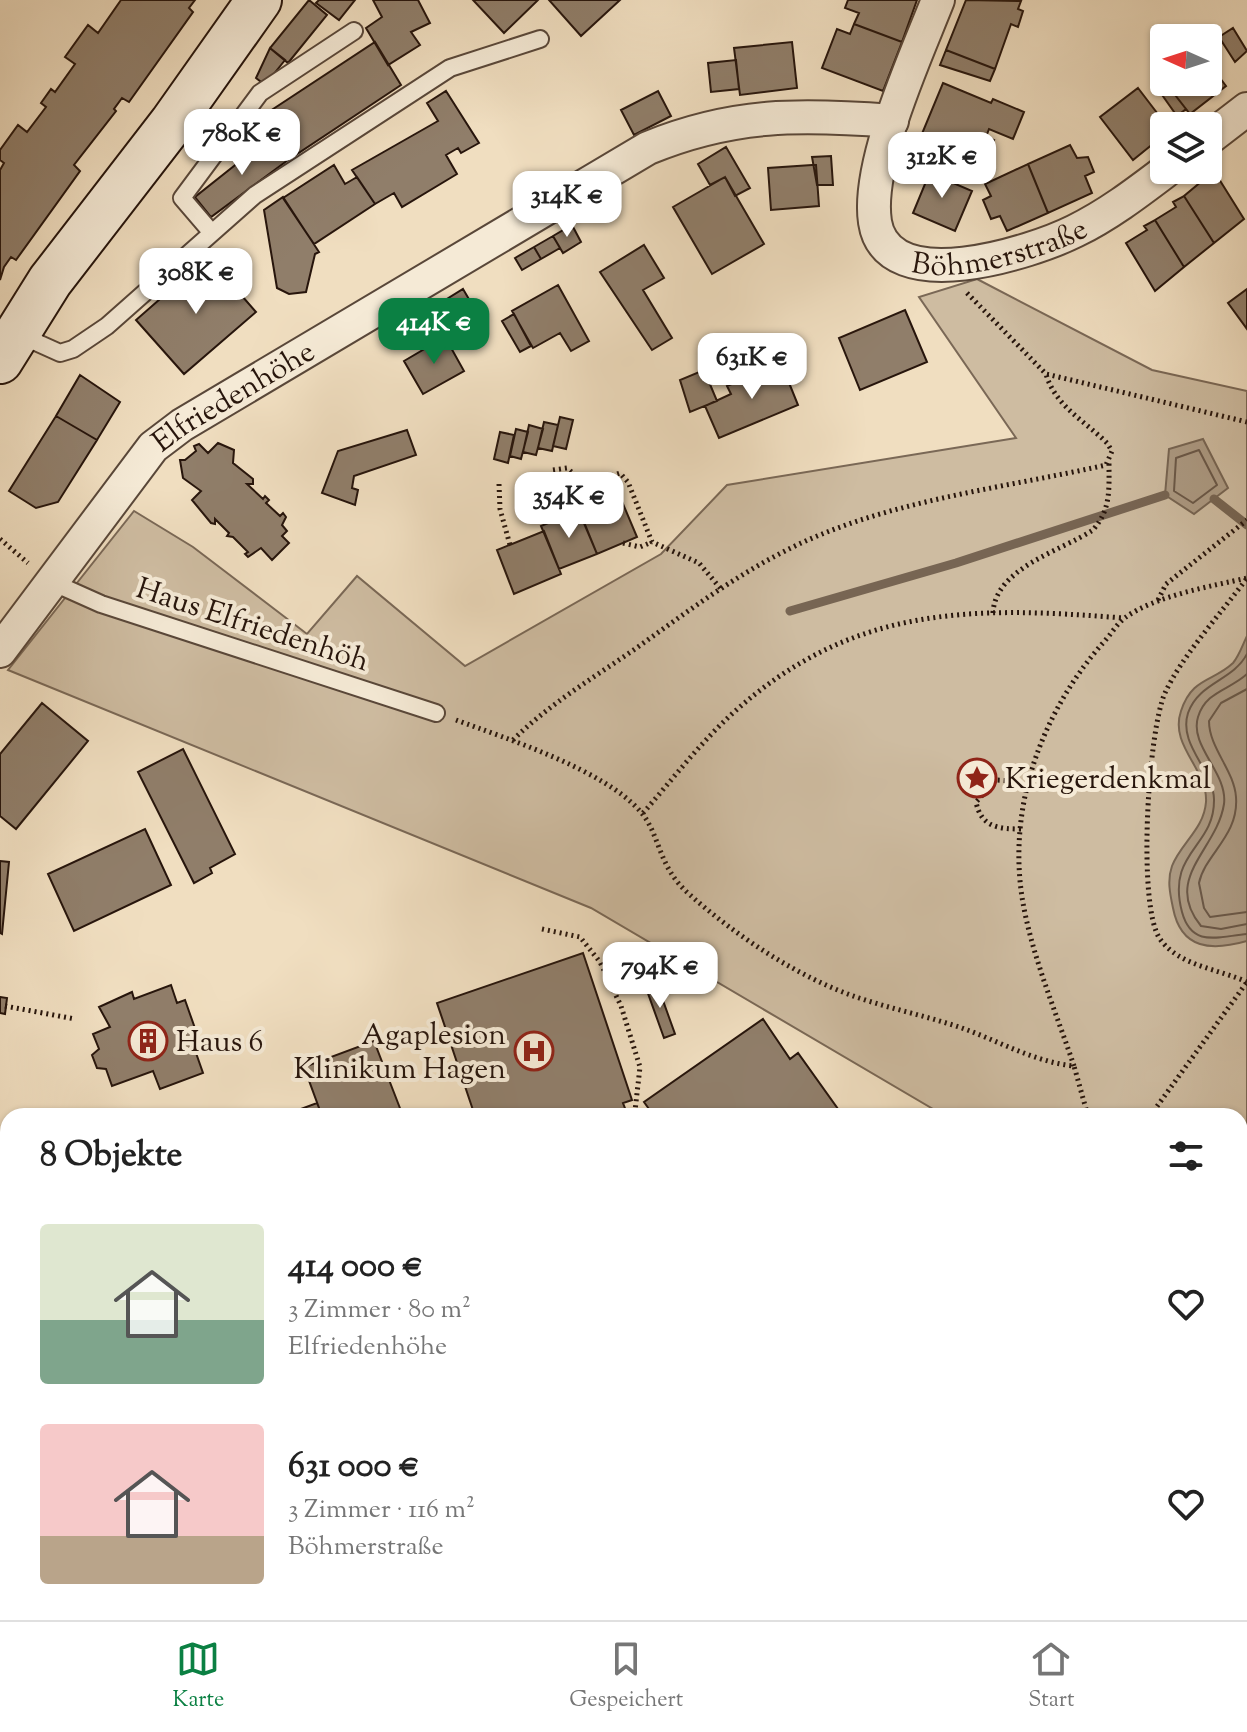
<!DOCTYPE html>
<html lang="de">
<meta charset="utf-8">
<style>
body{margin:0;font-family:"Sorts Mill Goudy",serif;background:#f6f6f6;color:#222;height:100vh;display:flex;flex-direction:column;font-size:30px;white-space:nowrap}
*{box-sizing:border-box;margin:0}
p{font-size:26px;color:#767676}
.icon{flex:none;width:44px;height:44px;fill:none;stroke:currentColor;stroke-width:2;stroke-linecap:round;stroke-linejoin:round}
.map{position:relative;flex:1;overflow:hidden}
.side{position:absolute;left:0px;top:1108px;width:1248px;height:512px;display:flex;flex-direction:column;background:#fff;border-radius:24px 24px 0 0;box-shadow:0 2px 6px #0004}
.side>*{flex:none}
.needle{width:52px;rotate:273deg}
.buttons{position:absolute;left:1150px;top:24px;display:grid;gap:16px}
.buttons a{display:grid;place-items:center;width:72px;height:72px;border-radius:8px;background:#fff;box-shadow:0 2px 6px #0004;font-size:40px}
.price{position:absolute;translate:-50% -68px;padding:0 18px;border-radius:16px;background:#fff;color:#222;font-size:26px;line-height:52px;filter:drop-shadow(0 2px 4px #0008)}
.price::after{content:'';position:absolute;left:50%;top:48px;width:24px;height:18px;margin-left:-12px;background:inherit;clip-path:polygon(0 0,100% 0,50% 100%)}
.price.current{background:#0b8043;color:#fff}
ul{padding:0;list-style:none}
li{display:flex;align-items:center;gap:24px;height:200px;padding:0 40px}
li span{display:grid;place-items:center;flex:none;width:224px;height:160px;border-radius:8px;color:#555}
li>.icon{margin-inline-start:auto}
span .icon{width:96px;height:96px;fill:#fffc;stroke-width:1}
li b{font-size:34px}
h2{display:flex;justify-content:space-between;align-items:center;height:96px;padding:0 40px;font-size:34px}
.tab-bar{display:flex;justify-content:space-around;align-items:center;height:112px;border-top:2px solid #e0e0e0;background:#fff;font-size:22px;color:#767676}
.tab-bar a{display:grid;justify-items:center;gap:4px}
.tab-bar .current{color:#0b8043}
.map>svg:first-child{display:block}
.green{fill:#cebca1;stroke:#7a6856;stroke-width:2}
.water{fill:#ac9a83;stroke:#776553;stroke-width:2}
.lines{fill:none;stroke-linecap:round;stroke-linejoin:round}
.shore{stroke:#6a5848;stroke-width:2}
.stream{stroke:#776553;stroke-width:9}
.building{fill:#907e6a;stroke:#27150c;stroke-width:2}
.service-casing{stroke:#594739;stroke-width:20}
.minor-casing{stroke:#594739;stroke-width:36}
.secondary-casing{stroke:#27150c;stroke-width:48}
.path{stroke:#27150c;stroke-width:5;stroke-dasharray:2 4;stroke-linecap:butt}
.service{stroke:#f5ead6;stroke-width:16}
.minor{stroke:#f5ead6;stroke-width:32}
.secondary{stroke:#f5ead6;stroke-width:44}
.labels{text-anchor:middle;stroke-width:8;stroke-linejoin:round;paint-order:stroke}
.street-label{font-size:30px;fill:#27150c;stroke:#f5ead6}
.poi-label{font-size:30px;fill:#27150c;stroke:#f5ead6;text-anchor:start}
</style>
<div class="map">
<svg width="1247" height="1620" viewBox="0 0 1247 1620">
<rect width="100%" height="100%" fill="#f0dec0"/>
<filter id="stains"><feTurbulence type="fractalNoise" baseFrequency=".0025" numOctaves="4"/><feColorMatrix values="0 0 0 0 .2 0 0 0 0 .09 0 0 0 0 .02 0 0 0 .5 -.17"/></filter>
<radialGradient id="worn" r=".72"><stop offset=".6" stop-color="#630" stop-opacity="0"/><stop offset="1" stop-color="#630" stop-opacity=".3"/></radialGradient>
<path class="green" d="M977,279l175,91 95,21v1225l-10,4h-77l-4,-8h84v-496h-295l-354,-208 -583,-238 126,-159 59,36 114,87 50,-58 108,90 196,-112 66,-69 289,-47 -97,-141z"/>
<path class="water" d="M1203,439l25,49 -34,26 -29,-19 4,-46z
M1247,636v305c-35,10 -66,9 -74,-33 -3,-14 -6,-28 -1,-42 9,-23 32,-37 34,-64 2,-33 -37,-56 -25,-91 11,-34 32,-29 52,-48 6,-7 10,-19 14,-27z"/>
<g class="lines">
<path class="shore" d="M1199,450l18,35 -24,18 -19,-12 2,-33z
M1247,654c-14,27 -48,28 -59,59 -10,32 25,56 26,86 1,49 -48,52 -32,113 10,37 38,24 65,22
M1247,674c-17,16 -41,17 -49,43 -9,29 30,56 26,87 -7,46 -62,74 -23,122l20,3 26,-5
M1247,689l-26,14 -12,18c0,27 25,49 27,76 3,39 -31,57 -37,86l5,25 6,9 37,-5"/>
<path class="stream" d="M1214,499l33,26
M790,611l166,-48 209,-68"/>
</g>
<path class="building" d="M121,0h74l-6,8 4,4 -64,90 -7,-4 -8,11 2,2 -42,54 6,6 -64,89 -5,-3 -7,10 -4,13v-110l4,-7 -4,-3v-10l18,-25 9,7 19,-25 -5,-4 10,-14 4,3 20,-28 -10,-7 23,-32 10,8z
M309,0l18,15 -39,48 -18,-15z
M319,0h36l-16,20 -23,-17z
M373,0h45l12,23 -19,9 9,13 -32,20 -22,-37 16,-11z
M473,0h65l-34,33z
M549,0h71l-39,36z
M848,0h69l-15,42 -48,-18 5,-11 -14,-5z
M966,0l55,1 -3,8 5,2 -5,16 -7,-3 -16,45 -49,-19z
M854,24l48,18 -19,49 -61,-23 15,-39 13,5z
M1233,28l14,23 -12,11 -16,-25z
M375,42l26,43 -113,75 -27,-43z
M792,42l5,46 -57,7 -6,-47z
M270,48l15,12 -20,25 -9,-7z
M946,50l49,19 -5,12 -50,-16z
M736,60l3,29 -28,3 -3,-29z
M1208,62l18,24 -36,28 -25,-32h43z
M943,83l48,20 2,-4 31,13 -11,27 -24,-10 -3,8 8,3 -11,24 -6,-3 -7,15 -56,-23z
M1168,86l18,23 -9,7 -17,-24z
M1138,88l29,38 -3,9 -31,25 -33,-43z
M446,91l33,52 -18,10 -3,-5 -12,7 11,19 -55,33 -8,-14 -19,11 -23,-34 86,-49 -11,-18z
M658,91l13,25 -37,19 -13,-25z
M273,135l15,25 -77,57 -16,-20z
M1070,145l7,13 11,-1 6,15 -9,4 7,17 -44,20 -20,-49z
M726,147l24,41 -15,8 -10,-19 -15,8 -12,-21z
M831,156l2,29h-16l-5,-28z
M1028,164l20,49 -41,18 -7,-15 -9,3 -8,-19 8,-4 -6,-12z
M334,165l11,19 12,-7 18,27 -61,40 -31,-46z
M812,165h4l3,41 -48,4 -3,-42z
M932,167l16,7 -2,6 26,11 -17,40 -42,-18z
M1214,171l30,48 -30,24 -30,-47z
M725,177l39,67 -52,30 -39,-67z
M1184,196l30,47 -30,24 -29,-47 21,-13 -3,-5z
M283,197l36,55 -4,2 -9,38 -17,2 -12,-6 -13,-78z
M1155,220l29,47 -29,24 -29,-48 21,-13 -3,-4z
M572,225l9,17 -18,11 -10,-17z
M553,236l7,12 -19,11 -7,-12z
M644,245l20,33 -21,12 29,48 -20,12 -52,-78z
M534,247l7,12 -19,11 -7,-12z
M208,257l48,55 -72,62 -48,-54z
M558,285l31,56 -18,10 -11,-18 -27,15 -21,-37z
M463,289l17,29 -6,3 3,7 -28,16 -4,-7 -3,2 -13,-21 2,-5 13,-8 -2,-3z
M1247,289v40l-19,-26z
M905,310l22,52 -67,28 -21,-52z
M514,314l17,32 -11,6 -18,-31z
M435,328l7,11 -14,8 -6,-11z
M445,337l19,34 -41,23 -19,-33z
M781,363l17,42 -79,33 -14,-32 26,-12 -4,-8z
M704,370l13,31 -27,11 -10,-32z
M80,375l40,27 -23,38 -41,-24z
M56,416l41,24 -39,62 -22,6 -27,-17z
M560,417l13,3 -7,29 -13,-3z
M544,422l14,3 -6,26 -14,-3z
M529,425l14,4 -7,26 -13,-3z
M516,429l12,3 -7,27 -11,-3z
M407,430l9,25 -62,21 -2,12 6,2 -3,15 -33,-12 16,-42z
M500,432l14,3 -6,28 -14,-4z
M218,443l16,7 -1,13 20,16v5h-6l16,15 2,-3 4,4 -3,3 14,13 3,-3 3,4 -4,8 5,6 -5,5 7,7 -17,17 -11,-12 -13,9 -3,-3 3,-2 -15,-15 -6,-1 2,-3 -14,-14v5l-4,-1 -19,-23 9,-9 -18,-13 -3,-18h5l11,-9 -2,-5 5,-2 9,9z
M615,485l22,52 -40,17 -22,-52z
M579,510l18,44 -38,15 -18,-43z
M544,531l17,43 -47,20 -17,-44z
M42,703l46,38 -72,88 -16,-13v-62z
M183,749l52,105 -25,14 2,5 -18,10 -56,-111z
M145,829l26,56 -97,46 -26,-57z
M0,861l9,1 -7,72 -2,-1z
M583,953l49,147 -9,3 5,13h-153l-38,-113z
M656,981l19,53 -11,4 -19,-53z
M171,985l6,18 8,-3 18,51 -7,2 7,20 -43,16 -7,-18 -41,15 -6,-17 -9,-1 -5,-13 7,-6 -6,-15 17,-7 -11,-20 33,-15 2,7z
M0,997l7,1 -2,16 -5,-1z
M763,1019l27,40 8,-6 45,63 -88,-3 -101,3 -10,-14z
M374,1041l29,75h-81l-18,-49z
M317,1103l4,10 -39,3z
M8,1322v109l-8,3v-109z
M5,1458l3,68 -8,2v-69z
M8,1526v66l-8,4v-68z
M8,1592v20l98,1 -13,7h-82l-11,-23z
M166,1612h41l4,8h-41z
M376,1612h31l-24,8h-4z
M453,1612h91l2,8h-76z
M817,1612h51l1,2 -7,6h-40z
M1039,1612h40l6,8h-40z"/>
<g class="lines">
<defs>
<path id="service" d="M212,233l-30,-35 78,-105 94,-62
M20,335l40,18 13,-4 34,-23 148,-131 195,-127 90,-29
M54,583l47,21 335,109"/>
<g id="minor">
<path id="s1" d="M938,0c-22,56 -72,164 -63,222 12,78 158,30 200,9 33,-16 63,-39 92,-61"/>
<path d="M1208,139l39,-30"/>
<path id="s2" d="M0,651l153,-204 29,-22 466,-277c85,-35 153,-34 244,-27"/>
<path d="M634,1620l9,-8"/>
</g>
<path id="secondary" d="M0,361l50,-80 122,-158 87,-123"/>
</defs>
<use href="#service" class="service-casing"/>
<use href="#minor" class="minor-casing"/>
<use href="#secondary" class="secondary-casing"/>
<path class="path" d="M967,293l79,81 201,48
M553,470l14,-2 18,16 35,-11 8,9 24,60 47,21 22,26
M533,476l23,43
M499,484l1,25 10,36
M0,539l28,24
M623,543l17,4 12,-5
M1158,600l8,-16 81,-64
M993,613c2,-45 68,-62 100,-83 18,-21 16,-40 16,-67
M456,720c52,19 148,50 184,91 21,24 17,55 49,83 47,42 110,84 170,104 33,11 67,18 100,29 38,13 75,35 115,39l14,50
M513,740c35,-35 80,-62 122,-91 48,-34 95,-70 148,-97 98,-51 216,-63 323,-87l6,-14 -5,-8c-22,-22 -52,-37 -61,-69
M643,813c29,-33 57,-70 90,-100 119,-108 239,-107 390,-95
M1021,829c-23,0 -40,-2 -45,-27l20,-22 16,1 16,9
M542,929l38,8 20,25 21,44 19,61 -5,44 2,5
M1247,982c-28,-13 -68,-16 -87,-43 -23,-33 -12,-208 5,-246 16,-36 58,-82 82,-115
M5,1006l70,13
M1074,1066c-18,-54 -43,-112 -52,-169 -14,-92 20,-184 80,-253 8,-8 15,-21 24,-27 29,-21 86,-31 121,-39
M1150,1116l97,-134
M1240,1156l7,3
M1240,1453l7,5"/>
<use href="#service" class="service"/>
<use href="#minor" class="minor"/>
<use href="#secondary" class="secondary"/>
</g>
<defs>
<symbol id="sight-ring" viewBox="-11 -11 22 22"><circle r="9.5" fill="#f5ead6" stroke="#8f2418" stroke-width="1.5"/><path d="M0-6L1.8-2.2L6-1.7L2.9 1.2L3.7 5.4L0 3.3L-3.7 5.4L-2.9 1.2L-6-1.7L-1.8-2.2Z" fill="#8f2418"/></symbol>
<symbol id="building-ring" viewBox="-11 -11 22 22"><circle r="9.5" fill="#f5ead6" stroke="#8f2418" stroke-width="1.5"/><path d="M-4-6H4V6H1V3H-1V6H-4ZM-2.5-4.3h1.7v1.8h-1.7ZM.8-4.3h1.7v1.8H.8ZM-2.5-1h1.7V.8h-1.7ZM.8-1h1.7V.8H.8Z" fill="#8f2418"/></symbol>
<symbol id="hospital-ring" viewBox="-11 -11 22 22"><circle r="9.5" fill="#f5ead6" stroke="#8f2418" stroke-width="1.5"/><path d="M-5-5h3v3.5h4V-5h3V5h-3V1.5h-4V5h-3Z" fill="#8f2418"/></symbol>
</defs>
<g fill-rule="evenodd">
<use href="#sight-ring" x="955" y="756" width="44" height="44"/>
<use href="#building-ring" x="126" y="1019" width="44" height="44"/>
<use href="#hospital-ring" x="512" y="1029" width="44" height="44"/>
</g>
<g class="labels">
<g class="street-label">
<text dy="10" stroke="none"><textPath href="#s1" startOffset="380">Böhmerstraße</textPath></text>
<text dy="10" stroke="none"><textPath href="#s2" startOffset="350">Elfriedenhöhe</textPath></text>
<text transform="translate(253 624) rotate(18)" y="10">Haus Elfriedenhöh</text>
</g>
<g class="poi-label">
<text x="1005" y="788">Kriegerdenkmal</text>
<text x="506" y="1044" text-anchor="end">Agaplesion<tspan x="506" dy="34">Klinikum Hagen</tspan></text>
<text x="176" y="1051">Haus 6</text>
</g>
</g>
<rect width="100%" height="100%" filter="url(#stains)"/>
<rect width="100%" height="100%" fill="url(#worn)"/>
</svg>
<div class="buttons">
<a><svg class="needle" viewBox="-14 -14 28 28"><path d="M0-13l5 13h-10z" fill="#e53935"/><path d="M0 13l5-13h-10z" fill="#767676"/></svg></a>
<a><svg class="icon" aria-label="layers" viewBox="0 0 24 24"><path d="M12 4l9 5-9 5-9-5zM3 14l9 5 9-5"/></svg></a>
</div>
<b class="price" style="left:242px;top:177px">780K €</b>
<b class="price" style="left:942px;top:200px">312K €</b>
<b class="price" style="left:567px;top:239px">314K €</b>
<b class="price" style="left:196px;top:316px">308K €</b>
<b class="price current" style="left:434px;top:366px">414K €</b>
<b class="price" style="left:752px;top:401px">631K €</b>
<b class="price" style="left:569px;top:540px">354K €</b>
<b class="price" style="left:660px;top:1010px">794K €</b>
<section class="side">
<h2>8 Objekte<svg class="icon" aria-label="filters" viewBox="0 0 24 24"><path d="M4 7h16M4 17h16"/><circle cx="9" cy="7" r="2"/><circle cx="15" cy="17" r="2"/></svg></h2>
<ul>
<li><span style="background:linear-gradient(#dfe7d0 60%,#7fa58c 0)"><svg class="icon" aria-label="home" viewBox="0 0 24 24"><path d="M3 11l9-7 9 7M6 9v11h12V9"/></svg></span><div><b>414 000 €</b><p>3 Zimmer · 80 m²</p><p>Elfriedenhöhe</p></div><svg class="icon" aria-label="heart" viewBox="0 0 24 24"><path d="M12 20l-8-8c-3-5 5-10 8-4 3-6 11-1 8 4z"/></svg></li>
<li><span style="background:linear-gradient(#f6c9c9 70%,#b9a48a 0)"><svg class="icon" aria-label="home" viewBox="0 0 24 24"><path d="M3 11l9-7 9 7M6 9v11h12V9"/></svg></span><div><b>631 000 €</b><p>3 Zimmer · 116 m²</p><p>Böhmerstraße</p></div><svg class="icon" aria-label="heart" viewBox="0 0 24 24"><path d="M12 20l-8-8c-3-5 5-10 8-4 3-6 11-1 8 4z"/></svg></li>
</ul>
</section>
</div>
<nav class="tab-bar">
<a class="current"><svg class="icon" aria-label="map" viewBox="0 0 24 24"><path d="M3 6l6-2 6 2 6-2v14l-6 2-6-2-6 2zM9 4v14M15 6v14"/></svg>Karte</a>
<a><svg class="icon" aria-label="saved" viewBox="0 0 24 24"><path d="M7 4h10v16l-5-4-5 4z"/></svg>Gespeichert</a>
<a><svg class="icon" aria-label="home" viewBox="0 0 24 24"><path d="M3 11l9-7 9 7M6 9v11h12V9"/></svg>Start</a>
</nav>
